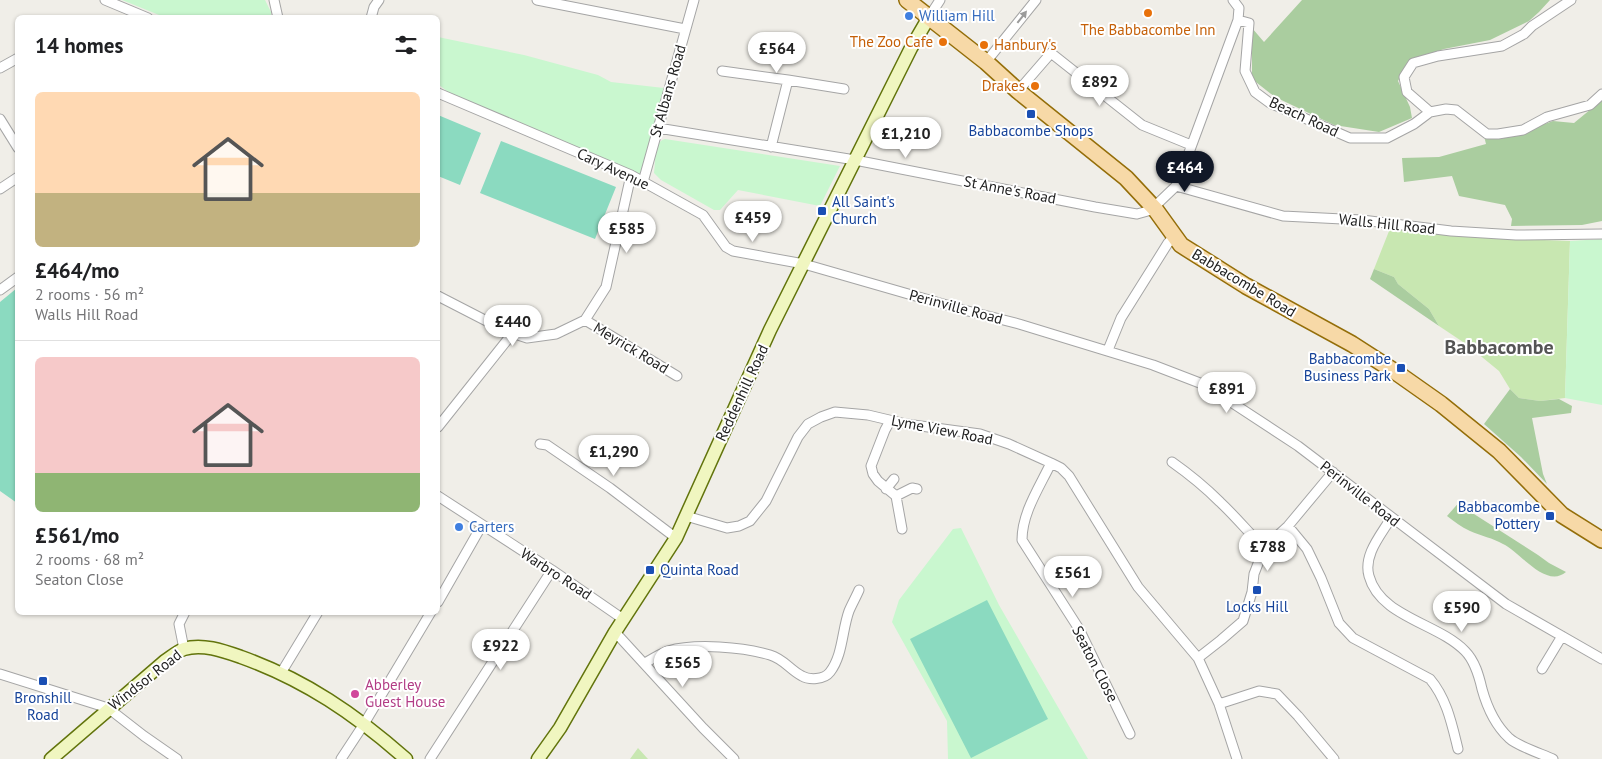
<!DOCTYPE html>
<meta charset="utf-8">
<style>
body{margin:0;font-family:"PT Sans",sans-serif;background:#f6f6f6;color:#202124;height:100vh;display:flex;flex-direction:column;font-size:19px;white-space:nowrap}
*{box-sizing:border-box;margin:0}
p{font-size:16px;color:#757577}
.icon{flex:none;width:28px;height:28px;fill:none;stroke:currentColor;stroke-width:2;stroke-linecap:round;stroke-linejoin:round}
.map{position:relative;flex:1;overflow:hidden}
.panel{position:absolute;left:15px;top:15px;width:425px;height:600px;display:flex;flex-direction:column;background:#fff;border-radius:8px;box-shadow:0 1px 4px #0004}
.panel>*{flex:none}
.price{position:absolute;translate:-50% -42px;padding:0 11px;border-radius:18px;background:#fff;color:#222;font-size:16px;line-height:32px;filter:drop-shadow(0 1px 2px #0008)}
.price::after{content:'';position:absolute;left:50%;top:30px;width:15px;height:11px;margin-left:-8px;background:inherit;clip-path:polygon(0 0,100% 0,50% 100%)}
.price.selected{background:#111827;color:#fff}
ul{padding:0;list-style:none}
li{display:grid;align-content:center;gap:10px;height:265px;padding:0 20px}
li+li{border-top:1px solid #e0e0e0}
li span{display:grid;place-items:center;height:155px;border-radius:8px;color:#555}
li>.icon{margin-inline-start:auto}
span .icon{width:90px;height:90px;fill:#fffc;stroke-width:1}
li b{font-size:21px}
h2{display:flex;justify-content:space-between;align-items:center;height:60px;padding:0 20px;font-size:21px}
.map>svg:first-child{display:block}
.grass{fill:#c8e7b1}
.forest{fill:#aacd9f}
.park{fill:#c9f7cf}
.pitch{fill:#8bdac0}
.lines{fill:none;stroke-linecap:round;stroke-linejoin:round}
.street-casing{stroke:#a5a5a5;stroke-width:11}
.secondary-casing{stroke:#62740c;stroke-width:15}
.primary-casing{stroke:#946e09;stroke-width:18}
.street{stroke:#fff;stroke-width:9}
.secondary{stroke:#f0f6c0;stroke-width:12}
.primary{stroke:#f7d9a7;stroke-width:15}
.oneway{fill:#9b9b9b}
.food-dot{fill:#e8710a;stroke:#fff;stroke-width:2}
.shop-dot{fill:#3f7fe0;stroke:#fff;stroke-width:2}
.transit-dot{fill:#1a4fb4;stroke:#fff;stroke-width:2}
.hotel-dot{fill:#d1479c;stroke:#fff;stroke-width:2}
.labels{text-anchor:middle;stroke-width:4;stroke-linejoin:round;paint-order:stroke}
.shop-label{font-size:15px;fill:#366cbe;stroke:#fff;text-anchor:start}
.food-label{font-size:15px;fill:#c56008;stroke:#fff;text-anchor:end}
.street-label{font-size:15px;fill:#212121;stroke:#fff}
.transit-label{font-size:15px;fill:#164399;stroke:#fff}
.hotel-label{font-size:15px;fill:#b23c85;stroke:#fff;text-anchor:start}
.district-label{font-size:20px;font-weight:bold;fill:#545454;stroke:#fff}
</style>
<div class="map">
<svg width="1602" height="759" viewBox="0 0 1602 759">
<rect width="100%" height="100%" fill="#f0eee8"/>
<path class="grass" d="M1393,221l123,18 54,2 -5,157 -25,3 -21,-3 -9,-9 -11,-18 -33,-27 -27,-18 -10,-17 -31,-25 -4,-7 -20,-8z
M638,748l10,11h-18z"/>
<path class="forest" d="M1302,0h248l-11,12 -10,9 -39,19 -46,9 -35,12 -11,20 12,26 2,11 -33,14 -45,-7 -59,-28 -23,-18v-51l12,14z
M1602,100v121l-20,4 -71,1 1,-7 -7,-14 -46,-9 -7,-20 -48,6 -2,-24 37,-1 47,-13 -2,-8 17,3 52,-18 21,2z
M1374,269l20,8 4,7 31,25 10,17 -69,-47z
M1510,389l9,9 21,3 19,-2 13,7 -1,7 -39,5 11,56 4,10 -26,-27 -37,-33z
M1462,499l5,5 -1,5 8,5 64,41 11,8 17,9c-20,17 -46,-20 -63,-28 -10,-6 -22,-8 -33,-13 -9,-4 -16,-10 -23,-15z"/>
<path class="park" d="M122,0h143l6,12v5h-107z
M438,37l86,18 74,20 13,7 53,6 -23,89 -188,-81 -15,-12z
M665,139l175,27 -20,40 -82,-16 -18,20h-6l-53,-30 -7,-7c2,-11 -1,-31 11,-34z
M1602,239v166l-37,-7 5,-157z
M961,528l38,77 89,154h-140l-1,-38 -55,-99 7,-22 54,-71z"/>
<path class="pitch" d="M438,115l43,18 -21,52 -22,-9z
M501,141l115,46 -21,52 -115,-46z
M17,288v215l-17,-12v-189z
M987,600l61,119 -77,39 -61,-119z"/>
<g class="lines">
<defs>
<path id="street" d="M105,0l43,18
M274,0l4,18
M537,0l148,29
M929,17l11,-17
M371,18l3,-11 5,-7
M1238,20l11,3 -4,48 10,21 15,11 80,35h37l27,-14 16,-12 -23,-20 -3,-15 9,-14 25,-7 64,-10 22,-12 8,-8 39,-26
M986,62l50,-62
M0,68l18,-10
M722,71l66,9
M1018,91l33,-38 91,72 49,20
M438,93l193,82 72,40 23,32 7,4 71,13 160,46 55,14 134,41 52,20 93,61 208,158 96,55
M1430,112l16,-3 10,1 31,24h11l25,-4 24,-13 43,-12 12,-11
M0,119l18,29
M658,128l197,32 240,47 42,7 18,-5
M771,147l17,-67 56,9
M643,182l51,-182
M1176,186l107,30 79,4 89,11 65,4 86,-1
M0,189l18,-12
M1153,208l23,-22 8,-20 54,-146 1,-12 -6,-8
M0,290l18,-13
M438,296l68,35 21,7 29,-4 29,-14 21,-33 25,-112
M585,320l92,56
M1108,350l13,-32 47,-75 6,-6
M890,421l-5,9 -14,36 2,8 5,7 18,15 6,33
M438,427l74,-93
M540,444l7,1 63,43 66,50
M1172,462c17,12 33,25 48,40 16,15 29,31 44,46
M1051,463c-12,25 -29,50 -29,77l57,89 51,105
M886,489l8,-10
M438,496l114,74 71,49
M896,496l16,-8 5,1
M686,516l41,12 12,-2 11,-5 16,-20 32,-64 10,-13 13,-7 14,-5 33,3 38,9 74,10 29,10 42,19 10,5 8,8 69,111 60,71 21,46 18,55
M1391,518c-10,17 -28,37 -22,58 11,41 69,47 96,75 10,10 14,25 17,38 5,18 12,35 27,49 8,8 33,16 44,21
M1288,526l19,23 14,29 18,45 14,15 77,41c17,20 22,46 28,70
M438,602l44,-77
M615,632l88,96 31,31
M184,649l-5,-25 6,-12
M1198,658l23,-18 22,-19 9,-29 2,-18 10,-26 24,-22 45,-54
M645,663c7,-4 15,-9 23,-12 27,-8 76,-4 102,4 14,4 20,15 32,21 7,4 22,4 28,-4 13,-17 12,-42 19,-61 3,-7 7,-14 10,-21
M1542,669l20,-33
M281,673l37,-61
M0,674l108,34 36,28 33,23
M1219,704l40,-13 18,3 21,22 36,43
M341,759l23,-35 67,-112
M430,759l122,-189"/>
<path id="secondary" d="M51,759l114,-98c6,-4 13,-10 19,-12 18,-6 40,2 57,8 64,23 114,57 165,102
M538,759l22,-31 55,-96 61,-94 94,-208 141,-282 18,-31"/>
<path id="primary" d="M907,0l79,62 32,29 108,87 29,31 26,36 65,41 106,58 45,29 44,31 58,47 63,64 40,25"/>
</defs>
<use href="#street" class="street-casing"/>
<use href="#secondary" class="secondary-casing"/>
<use href="#primary" class="primary-casing"/>
<use href="#street" class="street"/>
<use href="#secondary" class="secondary"/>
<use href="#primary" class="primary"/>
</g>
<defs><path id="oneway-solid" d="M-6-.8H1V-3.2L6.5 0L1 3.2V.8H-6Z" transform="scale(1.25)"/></defs>
<use class="oneway" href="#oneway-solid" transform="translate(1022 17) rotate(-52)"/>
<g class="food-dot">
<circle cx="1148" cy="13" r="5"/>
<circle cx="943" cy="42" r="5"/>
<circle cx="984" cy="45" r="5"/>
<circle cx="1035" cy="86" r="5"/>
</g>
<g class="shop-dot">
<circle cx="909" cy="16" r="5"/>
<circle cx="459" cy="527" r="5"/>
</g>
<g class="transit-dot">
<rect x="1026" y="109" width="10" height="10" rx="2.5"/>
<rect x="817" y="206" width="10" height="10" rx="2.5"/>
<rect x="1396" y="363" width="10" height="10" rx="2.5"/>
<rect x="1545" y="511" width="10" height="10" rx="2.5"/>
<rect x="645" y="565" width="10" height="10" rx="2.5"/>
<rect x="1252" y="585" width="10" height="10" rx="2.5"/>
<rect x="38" y="676" width="10" height="10" rx="2.5"/>
</g>
<circle class="hotel-dot" cx="355" cy="694" r="5"/>
<g class="labels">
<g class="shop-label">
<text x="919" y="21">William Hill</text>
<text x="469" y="532">Carters</text>
</g>
<g class="food-label">
<text x="1148" y="35" text-anchor="middle">The Babbacombe Inn</text>
<text x="933" y="47">The Zoo Cafe</text>
<text x="994" y="50" text-anchor="start">Hanbury's</text>
<text x="1025" y="91">Drakes</text>
</g>
<g class="street-label">
<text transform="translate(668 91) rotate(-74)" y="5">St Albans Road</text>
<text transform="translate(1304 117) rotate(25)" y="5">Beach Road</text>
<text transform="translate(613 169) rotate(25)" y="5">Cary Avenue</text>
<text transform="translate(1010 190) rotate(11)" y="5">St Anne's Road</text>
<text transform="translate(1387 224) rotate(6)" y="5">Walls Hill Road</text>
<text transform="translate(1244 283) rotate(31)" y="5">Babbacombe Road</text>
<text transform="translate(956 307) rotate(15)" y="5">Perinville Road</text>
<text transform="translate(631 348) rotate(31)" y="5">Meyrick Road</text>
<text transform="translate(742 393) rotate(-65)" y="5">Reddenhill Road</text>
<text transform="translate(942 430) rotate(11)" y="5">Lyme View Road</text>
<text transform="translate(1360 494) rotate(38)" y="5">Perinville Road</text>
<text transform="translate(556 574) rotate(33)" y="5">Warbro Road</text>
<text transform="translate(1095 664) rotate(63)" y="5">Seaton Close</text>
<text transform="translate(145 680) rotate(-38)" y="5">Windsor Road</text>
</g>
<g class="transit-label">
<text x="1031" y="136">Babbacombe Shops</text>
<text x="832" y="207" text-anchor="start">All Saint's<tspan x="832" dy="17">Church</tspan></text>
<text x="1391" y="364" text-anchor="end">Babbacombe<tspan x="1391" dy="17">Business Park</tspan></text>
<text x="1540" y="512" text-anchor="end">Babbacombe<tspan x="1540" dy="17">Pottery</tspan></text>
<text x="660" y="575" text-anchor="start">Quinta Road</text>
<text x="1257" y="612">Locks Hill</text>
<text x="43" y="703">Bronshill<tspan x="43" dy="17">Road</tspan></text>
</g>
<g class="hotel-label">
<text x="365" y="690">Abberley<tspan x="365" dy="17">Guest House</tspan></text>
</g>
<g class="district-label">
<text x="1499" y="354">Babbacombe</text>
</g>
</g>
</svg>
<b class="price" style="left:777px;top:74px">£564</b>
<b class="price" style="left:1100px;top:107px">£892</b>
<b class="price" style="left:906px;top:159px">£1,210</b>
<b class="price selected" style="left:1185px;top:193px">£464</b>
<b class="price" style="left:753px;top:243px">£459</b>
<b class="price" style="left:627px;top:254px">£585</b>
<b class="price" style="left:513px;top:347px">£440</b>
<b class="price" style="left:1227px;top:414px">£891</b>
<b class="price" style="left:614px;top:477px">£1,290</b>
<b class="price" style="left:1268px;top:572px">£788</b>
<b class="price" style="left:1073px;top:598px">£561</b>
<b class="price" style="left:1462px;top:633px">£590</b>
<b class="price" style="left:501px;top:671px">£922</b>
<b class="price" style="left:683px;top:688px">£565</b>
<section class="panel">
<h2>14 homes<svg class="icon" aria-label="filters" viewBox="0 0 24 24"><path d="M4 7h16M4 17h16"/><circle cx="9" cy="7" r="2"/><circle cx="15" cy="17" r="2"/></svg></h2>
<ul>
<li><span style="background:linear-gradient(#ffd9b3 65%,#c2b280 0)"><svg class="icon" aria-label="home" viewBox="0 0 24 24"><path d="M3 11l9-7 9 7M6 9v11h12V9"/></svg></span><div><b>£464/mo</b><p>2 rooms · 56 m²</p><p>Walls Hill Road</p></div></li>
<li><span style="background:linear-gradient(#f6c9c9 75%,#8fb573 0)"><svg class="icon" aria-label="home" viewBox="0 0 24 24"><path d="M3 11l9-7 9 7M6 9v11h12V9"/></svg></span><div><b>£561/mo</b><p>2 rooms · 68 m²</p><p>Seaton Close</p></div></li>
</ul>
</section>
</div>
